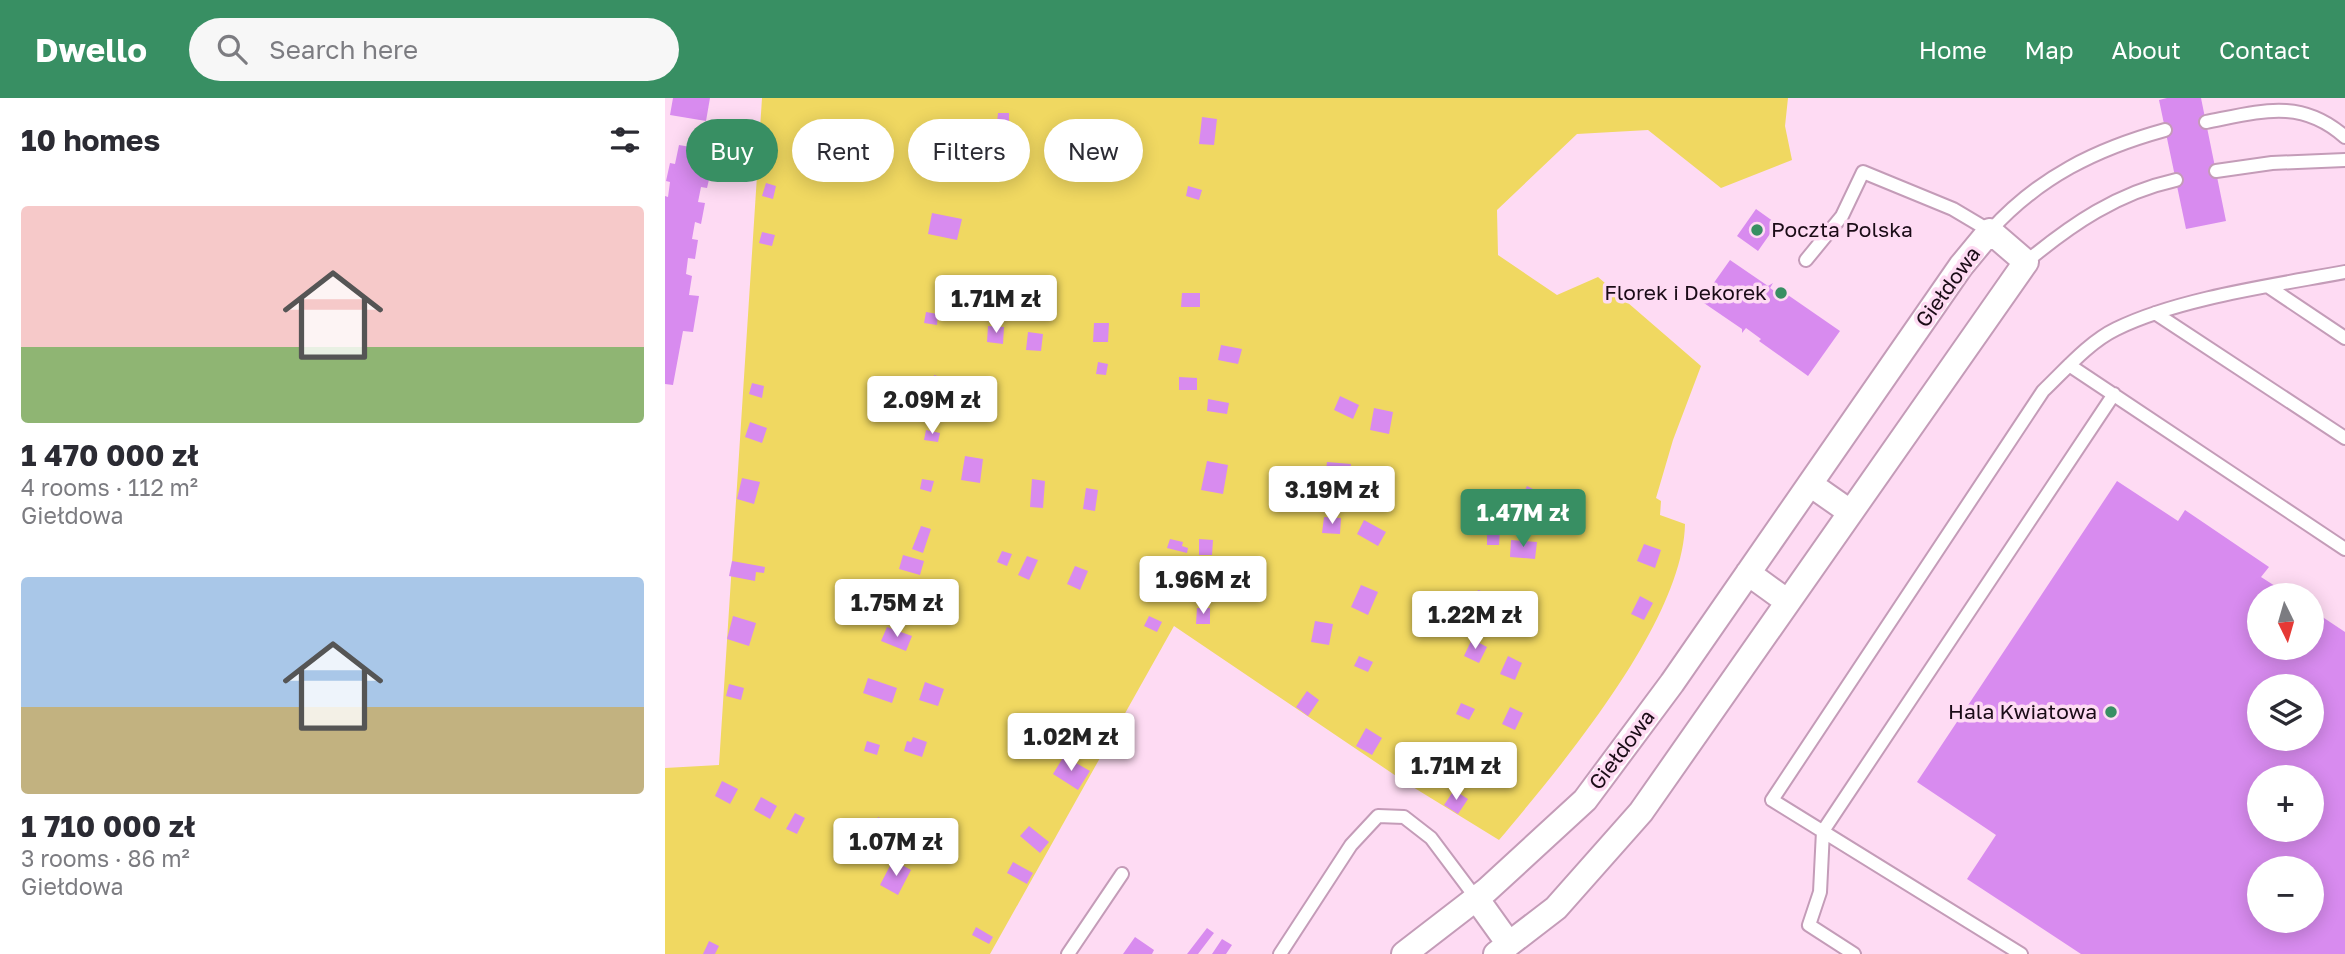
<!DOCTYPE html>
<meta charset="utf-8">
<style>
body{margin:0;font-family:"Golos Text",sans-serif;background:#f7f7f7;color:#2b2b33;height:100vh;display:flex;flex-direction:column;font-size:26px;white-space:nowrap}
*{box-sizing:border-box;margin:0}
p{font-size:23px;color:#7c7c81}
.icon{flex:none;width:38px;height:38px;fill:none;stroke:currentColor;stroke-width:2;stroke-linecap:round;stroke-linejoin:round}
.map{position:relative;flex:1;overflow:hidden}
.drawer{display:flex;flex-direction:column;background:#fff;width:665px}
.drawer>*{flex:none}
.top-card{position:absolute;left:21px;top:21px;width:665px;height:63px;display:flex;gap:14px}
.needle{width:46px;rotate:175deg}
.fabs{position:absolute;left:1582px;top:485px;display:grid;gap:14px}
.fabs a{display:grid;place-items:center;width:77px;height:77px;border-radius:50%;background:#fff;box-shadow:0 4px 18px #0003;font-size:35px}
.price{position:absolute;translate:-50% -60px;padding:0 16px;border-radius:7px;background:#fff;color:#222;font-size:23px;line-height:46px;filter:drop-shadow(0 2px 4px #0008)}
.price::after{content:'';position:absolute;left:50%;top:42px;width:21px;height:16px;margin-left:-10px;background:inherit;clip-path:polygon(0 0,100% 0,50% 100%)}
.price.selected{background:#388f63;color:#fff}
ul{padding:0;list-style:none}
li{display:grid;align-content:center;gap:14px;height:371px;padding:0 21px}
li span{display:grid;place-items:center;height:217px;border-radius:7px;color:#555}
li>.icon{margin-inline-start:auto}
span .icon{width:126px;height:126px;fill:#fffc;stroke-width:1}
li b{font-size:30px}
h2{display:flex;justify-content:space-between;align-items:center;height:84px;padding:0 21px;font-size:30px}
.tag{padding:0 24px;border-radius:32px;background:#fff;box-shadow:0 4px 18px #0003;font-size:24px;line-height:63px}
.tag.selected{background:#388f63;color:#fff}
header{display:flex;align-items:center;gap:42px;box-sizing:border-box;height:98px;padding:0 35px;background:#388f63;color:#fff}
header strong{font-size:33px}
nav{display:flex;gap:38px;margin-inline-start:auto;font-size:24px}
.search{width:490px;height:63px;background:#f7f7f7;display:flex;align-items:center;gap:18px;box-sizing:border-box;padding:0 24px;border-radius:38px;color:#7c7c81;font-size:26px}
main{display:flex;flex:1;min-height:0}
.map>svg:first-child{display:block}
.green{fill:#f0d861}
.building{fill:#d88bef;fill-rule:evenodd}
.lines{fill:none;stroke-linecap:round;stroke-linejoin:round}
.service-casing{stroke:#c49cb8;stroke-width:16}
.minor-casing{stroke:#c49cb8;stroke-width:28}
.service{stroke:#fff;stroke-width:12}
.minor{stroke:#fff;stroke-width:24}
.poi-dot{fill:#388f63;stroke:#fedbf3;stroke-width:2.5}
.labels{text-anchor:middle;stroke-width:7;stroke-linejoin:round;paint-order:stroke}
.poi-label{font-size:21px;fill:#1b0c17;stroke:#fedbf3;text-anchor:end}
.street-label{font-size:21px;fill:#1b0c17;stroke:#fedbf3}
</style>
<header>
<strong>Dwello</strong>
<div class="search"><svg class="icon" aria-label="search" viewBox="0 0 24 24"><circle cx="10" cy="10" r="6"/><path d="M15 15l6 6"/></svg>Search here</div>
<nav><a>Home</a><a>Map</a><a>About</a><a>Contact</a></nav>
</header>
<main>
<section class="drawer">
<h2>10 homes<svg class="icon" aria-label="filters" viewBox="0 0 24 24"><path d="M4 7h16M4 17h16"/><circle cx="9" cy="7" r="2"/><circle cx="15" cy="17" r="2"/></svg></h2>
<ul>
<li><span style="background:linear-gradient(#f6c9c9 65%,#8fb573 0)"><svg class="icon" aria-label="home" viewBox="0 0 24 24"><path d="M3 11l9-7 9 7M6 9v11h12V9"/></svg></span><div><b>1 470 000 zł</b><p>4 rooms · 112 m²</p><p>Giełdowa</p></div></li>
<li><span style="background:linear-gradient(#a9c7e8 60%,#c2b280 0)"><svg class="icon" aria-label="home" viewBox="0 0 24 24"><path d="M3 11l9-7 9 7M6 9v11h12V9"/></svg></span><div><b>1 710 000 zł</b><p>3 rooms · 86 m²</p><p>Giełdowa</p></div></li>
</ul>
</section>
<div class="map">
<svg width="1680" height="856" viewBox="0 0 1680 856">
<rect width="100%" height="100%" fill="#fedbf3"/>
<path class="green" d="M97,0h1026l-3,28 7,34 -71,28 -73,-58 -71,4 -80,76 1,45 59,40 41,-18 103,89 -28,74 -17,58 5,3 -1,14 25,9c-2,98 -124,242 -186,316l-91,-56 -234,-158 -184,328h-325v-186l54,-3z"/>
<path class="building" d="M8,0h37l-4,23 -36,-6z
M1502,0h34l25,123 -40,8 -27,-129z
M333,15h11v11l-12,-1z
M537,19l15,2 -3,26 -15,-1z
M415,26h11l-1,23h-10z
M14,47l35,6 -1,6 7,1 -3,14 -6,-1 -4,17 -6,-1 -3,15 7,1 -4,21 -6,-2 -3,17 6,1 -3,19 -7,-1 -2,16 6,2 -3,19 10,1 -6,36 -10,-1 -10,54 -8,-1v-188l3,1 2,-15 -4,-1 4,-18 5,1z
M101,85l10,3 -3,13 -11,-3z
M523,88l14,4 -3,10 -13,-4z
M1091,111l21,15 -19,27 -21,-15z
M267,115l30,6 -5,21 -29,-6z
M97,134l13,3 -3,11 -13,-3z
M1065,162l38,26 5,-3 -3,5 10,7 8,-7 -3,5 55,38 -32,45 -49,-35 2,-2 -15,-11 -4,5v-4l-41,-28z
M322,185h10v8h7v8l-18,-1z
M362,186l21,1v13h-22z
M517,195h18v14h-19z
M261,214l12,2 -1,11 -13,-2z
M429,225h15l-1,19h-15z
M323,228l16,1 -1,17 -16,-2z
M363,234l15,2 -2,17 -15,-1z
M556,247l21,4 -4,15 -20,-4z
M433,264l10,2 -2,11 -10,-1z
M269,277l14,4 -4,18 -11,-3z
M514,279l18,1v12h-18z
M87,285l12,3 -2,12 -13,-4z
M675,298l19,9 -6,14 -19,-9z
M543,301l21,4 -2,11 -20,-3z
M709,310l19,4 -4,22 -19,-4z
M85,324l17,6 -5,15 -17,-6z
M261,332l14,3 -2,9 -14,-2z
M300,358l18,3 -3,24 -19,-3z
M542,363l21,4 -5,29 -22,-4z
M662,364l24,2 -2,16 -24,-3z
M699,370l19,1 -1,20 -19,-1z
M77,380l18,4 -6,22 -17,-5z
M257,381l12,2 -3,11 -11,-3z
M367,381l13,2 -2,27 -13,-1z
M1452,383l61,40 7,-11 84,57 -8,10 28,18h-30v53h53v-38l33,22v322h-264l-114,-75 29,-44 -79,-53zM1594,588h53v52h-53zM1594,679h53v53h-53zM1594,770h53v52h-53z
M862,388l12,6 -6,14 -13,-6z
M421,390l12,2 -3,21 -12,-2z
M659,419l17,1 -1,16 -18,-1z
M699,422l22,12 -8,14 -21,-12z
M256,428l10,3 -8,24 -11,-4z
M822,431h13l-1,16h-12z
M505,441l13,3 -1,4 6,2 -1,5 -20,-5z
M534,441l14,1 -1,15h-13z
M846,442l26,2 -2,17 -25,-2z
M979,446l17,6 -6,18 -18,-7z
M337,453l10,3 -5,12 -10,-4z
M238,457l21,6 -4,14 -21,-6z
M362,458l11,4 -9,20 -11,-5z
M67,463l33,6 -1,6 -8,-1 -1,9 -26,-5z
M410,468l13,5 -8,19 -13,-6z
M696,487l17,7 -10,23 -17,-8z
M813,492l19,6 -7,18 -18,-7z
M842,498l22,9 -6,17 -22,-8z
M975,498l13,7 -9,17 -13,-6z
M532,510h13v16h-14z
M68,518l23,7 -7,23 -22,-7z
M484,518l13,6 -5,10 -13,-6z
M650,523l18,3 -4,21 -18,-3z
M222,529l25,9 -6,15 -25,-10z
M807,541l15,8 -8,16 -15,-7z
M694,558l14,6 -5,10 -14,-6z
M843,558l14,7 -7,17 -15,-6z
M203,580l29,10 -5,15 -29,-10z
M260,584l19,7 -6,17 -19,-6z
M64,586l15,4 -3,12 -15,-4z
M642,593l12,9 -11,16 -12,-9z
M796,605l14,6 -6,11 -13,-6z
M845,609l13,6 -8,17 -13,-6z
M433,622l14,9 -7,12 -14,-9z
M701,630l16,10 -10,17 -16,-9z
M248,639l14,5 -5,15 -18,-6 3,-10 4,1z
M202,643l13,4 -3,10 -13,-4z
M399,658l26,15 -12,19 -25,-16z
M57,683l16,8 -8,15 -15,-8z
M789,692l14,9 -10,15 -14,-9z
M96,699l16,9 -7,13 -16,-9z
M130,715l10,5 -8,16 -11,-5z
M213,719l20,10 -6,10 -19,-9z
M364,728l20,16 -9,11 -20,-17z
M228,762l18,10 -13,25 -18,-10z
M348,764l20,11 -6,11 -20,-11z
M311,829l17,10 -4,7 -17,-9z
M542,830l7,5 -16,21h-11z
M470,839l19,13 -2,4h-29z
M557,841l10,6 -6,9h-14z
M44,843l10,5 -4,8h-12z"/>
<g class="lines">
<defs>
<path id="service" d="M1541,24c56,-11 95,-24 139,15
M1551,73l56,-8 73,-3
M1141,162l36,-44 21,-44 90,37 37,22c49,-54 106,-82 175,-101
M1361,164c46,-38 91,-69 150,-82
M1604,189l76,51
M1490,215l190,125
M1404,267l276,184
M403,856l54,-80
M615,856l71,-109 27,-29 26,1 27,21 45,60
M1189,856l-45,-29 11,-33 3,-61 291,-437
M1356,856l-249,-154 271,-409c22,-21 46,-49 73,-62 63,-31 160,-44 229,-57"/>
<path id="minor" d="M1145,386l40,28
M1083,475l40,29
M811,800l33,46
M739,856l83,-64 98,-90 87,-117 289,-417 29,-35 36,31 -385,550 -85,96 -60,46"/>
</defs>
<use href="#service" class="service-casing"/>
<use href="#minor" class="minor-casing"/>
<use href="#service" class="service"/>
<use href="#minor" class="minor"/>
</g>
<g class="poi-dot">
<circle cx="1092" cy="132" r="7"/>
<circle cx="1116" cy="195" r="7"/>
<circle cx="1446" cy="614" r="7"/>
</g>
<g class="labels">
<g class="poi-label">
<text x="1106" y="139" text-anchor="start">Poczta Polska</text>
<text x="1102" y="202">Florek i Dekorek</text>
<text x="1432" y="621">Hala Kwiatowa</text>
</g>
<g class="street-label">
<text transform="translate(1283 189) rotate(-54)" y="7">Giełdowa</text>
<text transform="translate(957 652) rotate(-53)" y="7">Giełdowa</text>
</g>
</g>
</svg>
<div class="fabs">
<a><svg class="needle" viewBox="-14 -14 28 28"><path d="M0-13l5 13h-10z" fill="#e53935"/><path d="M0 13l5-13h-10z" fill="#7c7c81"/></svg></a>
<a><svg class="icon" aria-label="layers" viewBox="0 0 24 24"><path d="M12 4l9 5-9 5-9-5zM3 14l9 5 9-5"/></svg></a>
<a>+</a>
<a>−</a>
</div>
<b class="price" style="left:331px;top:237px">1.71M zł</b>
<b class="price" style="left:267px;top:338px">2.09M zł</b>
<b class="price" style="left:667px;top:428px">3.19M zł</b>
<b class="price selected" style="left:858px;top:451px">1.47M zł</b>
<b class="price" style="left:538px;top:518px">1.96M zł</b>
<b class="price" style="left:232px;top:541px">1.75M zł</b>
<b class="price" style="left:810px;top:553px">1.22M zł</b>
<b class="price" style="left:406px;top:675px">1.02M zł</b>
<b class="price" style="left:791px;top:704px">1.71M zł</b>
<b class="price" style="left:231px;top:780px">1.07M zł</b>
<div class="top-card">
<a class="tag selected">Buy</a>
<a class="tag">Rent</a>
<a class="tag">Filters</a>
<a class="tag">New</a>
</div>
</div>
</main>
